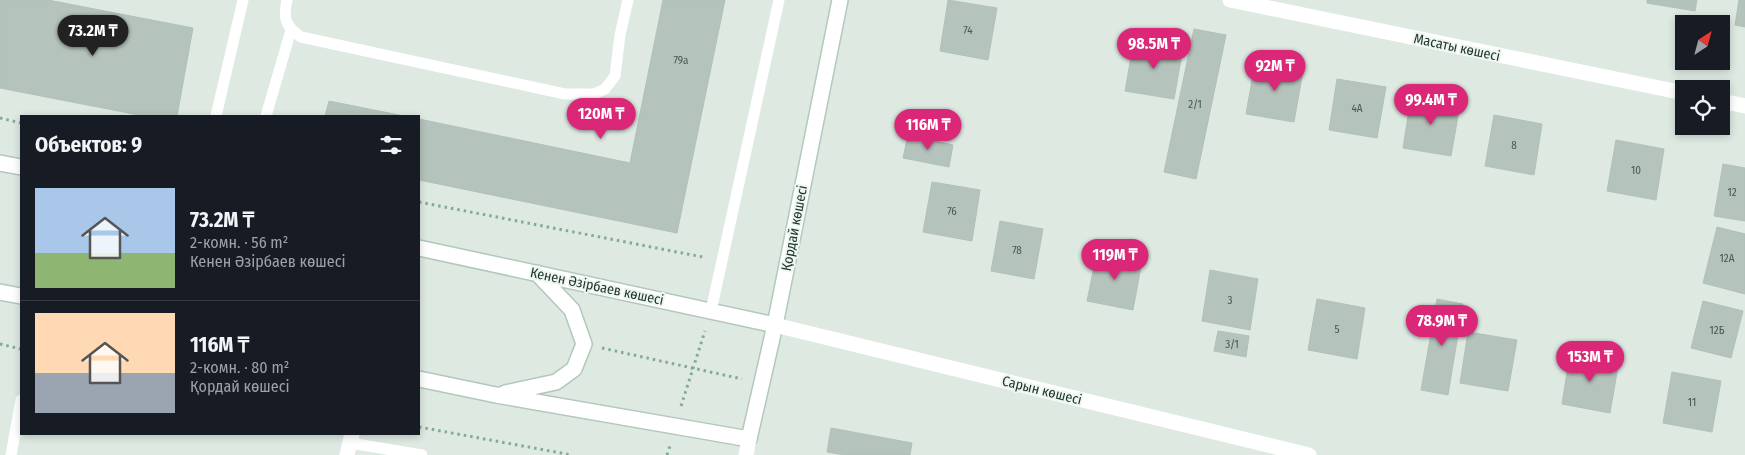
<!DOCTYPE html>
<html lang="ru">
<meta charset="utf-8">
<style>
body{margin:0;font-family:"Fira Sans Condensed",sans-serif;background:#20242c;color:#f1f3f6;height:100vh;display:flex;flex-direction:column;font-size:19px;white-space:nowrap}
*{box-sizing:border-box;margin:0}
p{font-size:16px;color:#9ea1a6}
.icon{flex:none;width:28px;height:28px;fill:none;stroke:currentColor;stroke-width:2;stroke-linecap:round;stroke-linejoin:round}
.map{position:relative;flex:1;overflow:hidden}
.details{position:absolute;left:20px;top:115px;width:400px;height:320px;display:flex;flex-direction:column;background:#171b24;border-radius:0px;box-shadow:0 2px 8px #0003}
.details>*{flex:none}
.needle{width:32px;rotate:36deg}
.tools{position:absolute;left:1675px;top:15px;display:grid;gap:10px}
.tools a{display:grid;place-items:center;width:55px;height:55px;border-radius:0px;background:#171b24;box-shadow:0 2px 8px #0003;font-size:25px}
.price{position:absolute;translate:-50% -42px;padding:0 11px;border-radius:18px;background:#db2777;color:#fff;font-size:16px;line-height:32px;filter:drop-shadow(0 1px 2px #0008)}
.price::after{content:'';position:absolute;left:50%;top:30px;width:15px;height:11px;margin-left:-8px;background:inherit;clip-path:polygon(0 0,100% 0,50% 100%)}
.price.current{background:#222;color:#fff}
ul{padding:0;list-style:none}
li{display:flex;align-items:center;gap:15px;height:125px;padding:0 15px}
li+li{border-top:1px solid #363941}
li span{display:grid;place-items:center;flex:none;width:140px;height:100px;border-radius:0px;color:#555}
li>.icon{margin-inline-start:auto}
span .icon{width:60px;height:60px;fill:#fffc;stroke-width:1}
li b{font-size:21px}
h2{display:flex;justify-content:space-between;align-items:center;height:60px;padding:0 15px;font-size:21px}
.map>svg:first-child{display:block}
.building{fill:#b4c3bb;stroke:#b1c1b8}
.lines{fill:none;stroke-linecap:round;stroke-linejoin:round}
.secondary-casing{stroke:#b3c7bc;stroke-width:18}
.path{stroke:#81aa97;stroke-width:3;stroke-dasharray:2.5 4;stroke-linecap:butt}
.lane{stroke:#fff;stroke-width:11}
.street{stroke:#fff;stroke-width:15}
.secondary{stroke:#fff;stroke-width:15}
.labels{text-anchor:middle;stroke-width:4;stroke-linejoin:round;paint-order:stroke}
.number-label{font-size:11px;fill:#465a51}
.street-label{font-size:14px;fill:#21372e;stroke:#eef6f1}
</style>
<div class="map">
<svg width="1745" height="455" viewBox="0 0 1745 455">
<rect width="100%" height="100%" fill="#dee9e2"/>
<path class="building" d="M0,0h48l145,28 -16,88h-33l-144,-28z
M663,0h62l-48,233 -258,-53v-61l211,44z
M948,0l49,8 -9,52 -48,-9z
M1647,0h50l-2,11 -48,-8z
M1739,0h6v27l-10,-2z
M1194,29l32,6 -30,144 -32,-7z
M1134,40l49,8 -9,51 -49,-8z
M1255,63l48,8 -9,51 -48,-8z
M1337,79l49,8 -9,51 -48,-8z
M1411,97l49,8 -9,51 -48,-8z
M329,101l75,15h-79z
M1494,115l48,9 -8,51 -49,-9z
M908,135l45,10 -4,22 -46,-9z
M1616,140l48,9 -8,51 -49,-9z
M1723,164l22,4v53l-31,-5z
M932,182l48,8 -8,51 -49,-9z
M1000,221l43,8 -9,50 -43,-8z
M1717,227l28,7v60l-42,-11z
M1097,252l45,9 -9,49 -46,-9z
M1210,270l48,9 -8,51 -48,-9z
M1317,299l48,9 -8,51 -49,-9z
M1437,299l26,5 -15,91 -27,-5z
M1703,301l40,10 -12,47 -40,-10z
M1218,331l31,5 -3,21 -32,-6z
M1468,332l49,8 -9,51 -48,-8z
M1570,353l49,8 -9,52 -48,-9z
M1672,372l49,9 -9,51 -49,-9z
M831,428l81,15 -2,12h-65l-18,-3z"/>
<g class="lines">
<defs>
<path id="secondary" d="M0,163l21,4
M419,248l356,77
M0,292l21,4
M419,379l77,16 253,44 26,-114 65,-325
M505,393l51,-11 18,-13 10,-25 -12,-34 -35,-37"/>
</defs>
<use href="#secondary" class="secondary-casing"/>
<path class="path" d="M0,118l21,5
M419,202l284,55
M0,344l21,5
M602,348l140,31
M681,406l24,-75
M419,427l153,28
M667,455l3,-9"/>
<path class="lane" d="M287,0c-4,18 -2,26 14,37l264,57h29l11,-5 10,-13 5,-41 8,-35
M216,116l27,-116
M266,116l25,-86
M711,311l68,-311
M350,443l72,12
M11,455l10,-55"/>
<path class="street" d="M1230,0l454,93
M1721,101l24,5
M775,325l534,130
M347,455l5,-21
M746,455l3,-16"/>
<use href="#secondary" class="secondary"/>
</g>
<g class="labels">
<g class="number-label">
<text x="968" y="34">74</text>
<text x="681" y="64">79а</text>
<text x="1195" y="108">2/1</text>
<text x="1357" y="112">4А</text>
<text x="1514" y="149">8</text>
<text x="1636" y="174">10</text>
<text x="1732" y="196">12</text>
<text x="952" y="215">76</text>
<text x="1017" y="254">78</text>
<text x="1727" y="262">12А</text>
<text x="1230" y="304">3</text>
<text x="1337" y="333">5</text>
<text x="1717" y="334">12Б</text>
<text x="1232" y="348">3/1</text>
<text x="1692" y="406">11</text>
</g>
<g class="street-label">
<text transform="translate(1457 47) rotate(12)" y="5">Масаты көшесі</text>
<text transform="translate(794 228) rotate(-79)" y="5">Қордай көшесі</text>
<text transform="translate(597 286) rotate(12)" y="5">Кенен Әзірбаев көшесі</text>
<text transform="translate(1042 390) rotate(14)" y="5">Сарын көшесі</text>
</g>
</g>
</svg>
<div class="tools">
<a><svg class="needle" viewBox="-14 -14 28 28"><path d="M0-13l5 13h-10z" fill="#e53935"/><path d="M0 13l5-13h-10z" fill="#9ea1a6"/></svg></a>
<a><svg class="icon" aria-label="locate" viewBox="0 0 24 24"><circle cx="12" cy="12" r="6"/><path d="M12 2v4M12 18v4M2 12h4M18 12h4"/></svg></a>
</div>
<b class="price current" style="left:93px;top:57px">73.2M ₸</b>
<b class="price" style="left:1154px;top:70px">98.5M ₸</b>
<b class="price" style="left:1275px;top:92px">92M ₸</b>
<b class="price" style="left:1431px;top:126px">99.4M ₸</b>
<b class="price" style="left:601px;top:140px">120M ₸</b>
<b class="price" style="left:928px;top:151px">116M ₸</b>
<b class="price" style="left:1115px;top:281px">119M ₸</b>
<b class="price" style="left:1442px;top:347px">78.9M ₸</b>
<b class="price" style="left:1590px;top:383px">153M ₸</b>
<section class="details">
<h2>Объектов: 9<svg class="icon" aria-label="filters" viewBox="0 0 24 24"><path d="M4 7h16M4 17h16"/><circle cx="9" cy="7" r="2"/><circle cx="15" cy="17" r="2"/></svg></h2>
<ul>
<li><span style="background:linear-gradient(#a9c7e8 65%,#8fb573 0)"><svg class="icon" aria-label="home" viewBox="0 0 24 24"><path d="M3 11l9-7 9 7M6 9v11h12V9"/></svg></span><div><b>73.2M ₸</b><p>2-комн. · 56 m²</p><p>Кенен Әзірбаев көшесі</p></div></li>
<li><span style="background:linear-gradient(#ffd9b3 60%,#9aa5b1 0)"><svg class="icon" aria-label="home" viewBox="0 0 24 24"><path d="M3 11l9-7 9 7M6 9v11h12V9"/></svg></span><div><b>116M ₸</b><p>2-комн. · 80 m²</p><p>Қордай көшесі</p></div></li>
</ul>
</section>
</div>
